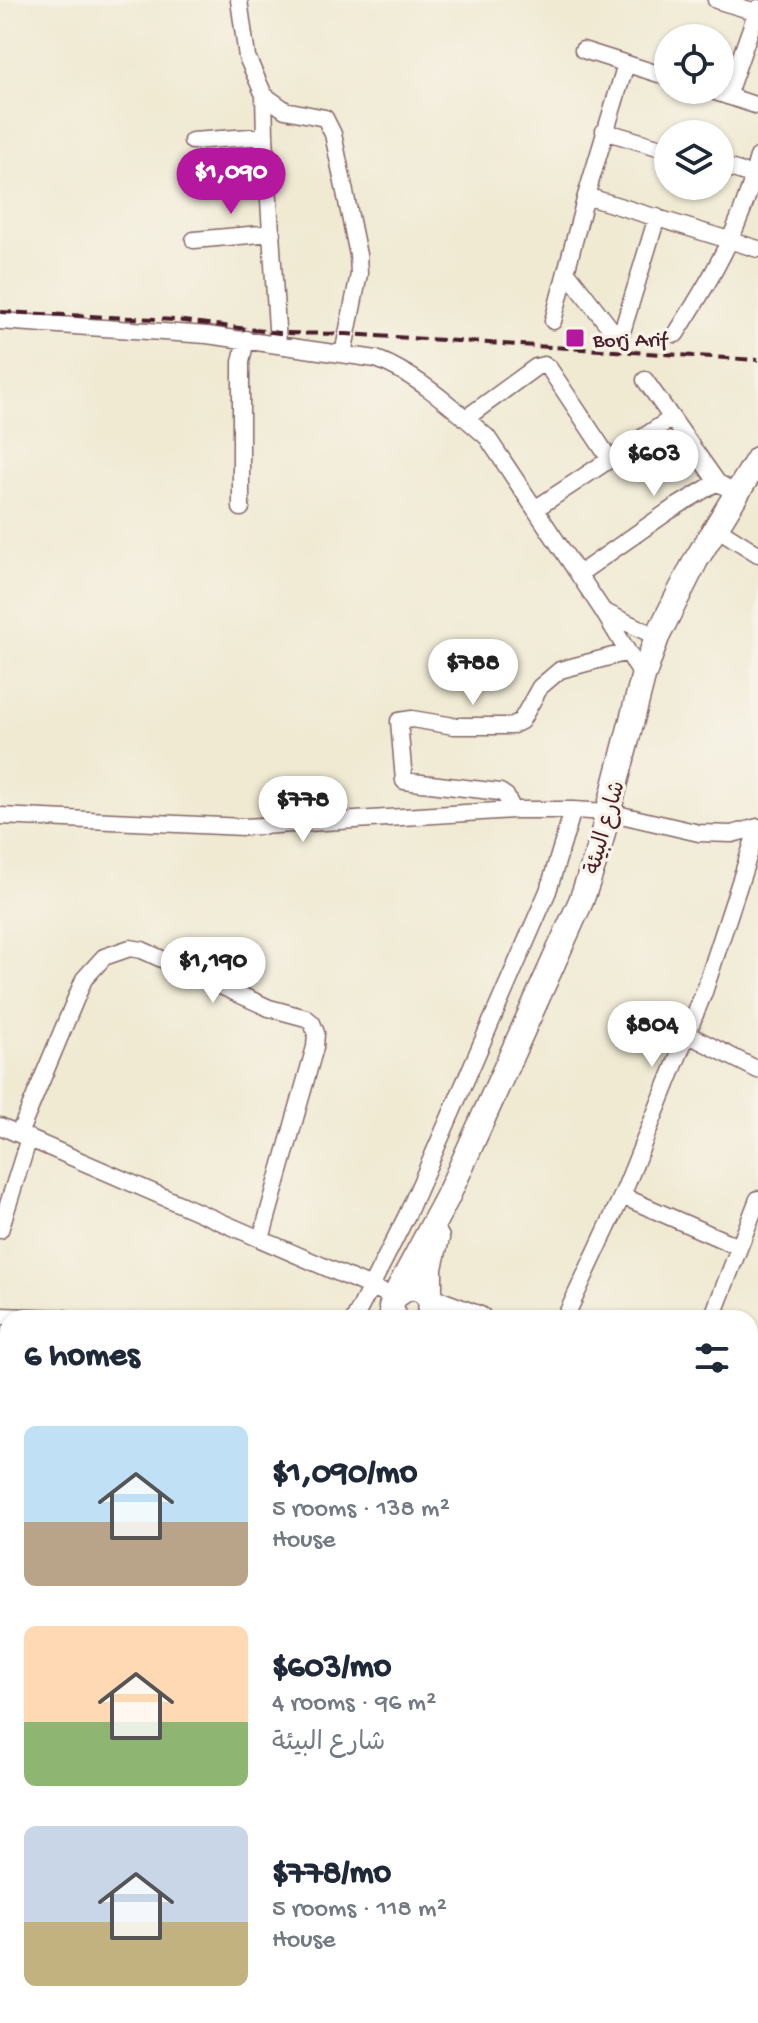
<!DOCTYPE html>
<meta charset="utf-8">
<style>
body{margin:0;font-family:"Gochi Hand","Playpen Sans Arabic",sans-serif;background:#f2f2f3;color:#1f2937;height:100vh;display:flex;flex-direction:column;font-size:30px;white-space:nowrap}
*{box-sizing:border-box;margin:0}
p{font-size:26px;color:#747a83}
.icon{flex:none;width:44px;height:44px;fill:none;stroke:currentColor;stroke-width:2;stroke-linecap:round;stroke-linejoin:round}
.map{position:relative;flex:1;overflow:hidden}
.drawer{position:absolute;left:0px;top:1310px;width:758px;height:714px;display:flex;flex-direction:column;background:#fff;border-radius:24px 24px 0 0;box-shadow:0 2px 6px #0004}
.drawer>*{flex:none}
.buttons{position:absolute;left:654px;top:24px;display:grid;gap:16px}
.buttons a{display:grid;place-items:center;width:80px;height:80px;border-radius:50%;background:#fff;box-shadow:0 2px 6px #0004;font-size:40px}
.price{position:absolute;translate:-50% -68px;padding:0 18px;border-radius:28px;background:#fff;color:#222;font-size:26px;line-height:52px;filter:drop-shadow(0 2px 4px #0008)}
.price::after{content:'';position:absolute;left:50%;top:48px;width:24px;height:18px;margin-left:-12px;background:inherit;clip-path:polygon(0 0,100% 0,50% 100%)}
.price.on{background:#b5179e;color:#fff}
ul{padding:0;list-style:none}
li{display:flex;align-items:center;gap:24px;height:200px;padding:0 24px}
li span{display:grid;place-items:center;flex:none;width:224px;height:160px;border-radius:12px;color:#555}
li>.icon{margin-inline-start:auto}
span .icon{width:96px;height:96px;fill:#fffc;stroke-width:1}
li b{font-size:34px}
h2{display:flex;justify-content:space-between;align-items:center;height:96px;padding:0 24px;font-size:34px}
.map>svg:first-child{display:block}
.green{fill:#9cd486;stroke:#737a58;stroke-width:2}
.forest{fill:#7db673;stroke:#646a4f;stroke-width:2}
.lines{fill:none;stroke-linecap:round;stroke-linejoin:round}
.street-casing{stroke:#846666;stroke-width:19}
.secondary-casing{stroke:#846666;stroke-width:25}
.primary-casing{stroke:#846666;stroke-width:27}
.path{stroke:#846666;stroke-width:3;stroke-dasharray:2 6;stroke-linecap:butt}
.street{stroke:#fff;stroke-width:16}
.secondary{stroke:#fff;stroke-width:22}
.primary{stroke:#fff;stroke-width:24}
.rail{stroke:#4a1f2b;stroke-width:4;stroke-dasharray:12 6;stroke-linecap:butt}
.poi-dot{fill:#b5179e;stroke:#f7f3e8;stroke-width:3}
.labels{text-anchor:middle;stroke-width:7;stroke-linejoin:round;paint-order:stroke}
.poi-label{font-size:22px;fill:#4a1f2b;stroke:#f7f3e8;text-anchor:start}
.street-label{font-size:22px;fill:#4a1f2b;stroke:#f7f3e8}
</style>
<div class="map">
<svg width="758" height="2023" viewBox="0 0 758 2023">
<rect width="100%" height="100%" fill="#f7f3e8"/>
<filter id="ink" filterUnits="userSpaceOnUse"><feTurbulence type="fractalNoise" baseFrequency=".0125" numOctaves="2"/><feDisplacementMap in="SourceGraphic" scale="16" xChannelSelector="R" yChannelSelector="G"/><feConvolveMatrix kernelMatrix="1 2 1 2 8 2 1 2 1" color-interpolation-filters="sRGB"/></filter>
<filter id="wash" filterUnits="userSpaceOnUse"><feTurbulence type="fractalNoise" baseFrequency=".006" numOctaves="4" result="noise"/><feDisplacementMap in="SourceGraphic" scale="32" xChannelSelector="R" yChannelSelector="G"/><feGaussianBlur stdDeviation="1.8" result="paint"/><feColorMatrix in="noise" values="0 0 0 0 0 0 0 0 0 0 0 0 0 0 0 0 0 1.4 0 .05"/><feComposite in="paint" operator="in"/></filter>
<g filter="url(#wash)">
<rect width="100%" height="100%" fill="#f0ead3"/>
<path class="green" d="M750,1390l8,2v177l-8,-2z
M750,1892l8,2v73l-8,-4z
M750,1998l8,3 -4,22h-37l3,-7h30z
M554,2016h29l19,5 1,-5h42l-2,7h-90z"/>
<path class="forest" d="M258,2016h108l2,1 -3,6h-110z
M453,2016h75l-1,7h-33z"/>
</g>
<g filter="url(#ink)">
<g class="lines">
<defs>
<path id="street" d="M239,0l8,57 17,38 1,41 13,208
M716,0l40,12
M583,50l85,27
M709,90l49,16
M264,95l21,15 40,8 8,16 25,121 1,19 -16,80
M727,96l31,-88
M604,131l64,19
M192,141l73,-5
M720,165l32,10
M586,196l172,53
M194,240l78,-7
M566,271l45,58 11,3 35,-115
M0,321l207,14 169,24c39,14 80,51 111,78l116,174 40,66
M553,321l33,-125 40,-132
M676,334c28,-44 56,-90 72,-140 4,-12 6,-25 10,-37
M645,380l72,102
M466,418l70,-51 8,-2 5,3 60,90
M241,508v-146l5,-23
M535,509l137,-91
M715,527l43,27
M579,574l90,-63 48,-29 18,11
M605,612l52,25
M513,810l-7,-14 -6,-4 -96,-11 -5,-60 13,-2 42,7h57l10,-5 19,-34 20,-17 68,-18
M0,816l244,11 269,-17h60l35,2 91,21 33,1 26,-7
M687,1034l71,36
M0,1126l394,171
M19,1134l65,-155 20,-22 26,-9 12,2 127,58 37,10 6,5 4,10 -1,14 -54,192
M622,1196l117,51
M0,1230l29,-92
M0,1316l64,2
M355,1318l52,-103 141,-324 25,-81
M565,1318l57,-122 82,-204 54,-165
M712,1318l46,-119
M0,1502l8,2
M750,1585l8,1
M0,1609l8,3
M750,1655l8,-31
M0,1723l8,3
M0,1802l8,-18
M750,1826l8,2
M0,1836l8,3
M0,1888l8,9
M182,2016l8,7
M398,2016l34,7
M26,2023l3,-7
M377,2023l3,-7
M530,2023l1,-7
M650,2023l2,-7"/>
<path id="secondary" d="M430,1299l50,19
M750,1380l8,1"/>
<path id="primary" d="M397,1292l50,-94 134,-297 17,-49 45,-175 14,-40 39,-77 62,-101
M430,1299v-31l7,-30
M394,1318l-3,-11 3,-10 15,-10c18,1 26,14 19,31
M170,2023l2,-7"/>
</defs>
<use href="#street" class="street-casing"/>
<use href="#secondary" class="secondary-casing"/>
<use href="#primary" class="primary-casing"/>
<path class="path" d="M750,1746l8,2"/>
<use href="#street" class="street"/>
<use href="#secondary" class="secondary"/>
<use href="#primary" class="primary"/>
<path class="rail" d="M0,312l176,8 103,13 67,1 412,26"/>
</g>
</g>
<rect class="poi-dot" x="565" y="328" width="20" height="20" rx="4"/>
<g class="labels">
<g class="poi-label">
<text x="593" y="346">Borj Arif</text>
</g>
<g class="street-label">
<text transform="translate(603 827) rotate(-74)" y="8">شارع البيئة</text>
</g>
</g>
</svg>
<div class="buttons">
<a><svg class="icon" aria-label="locate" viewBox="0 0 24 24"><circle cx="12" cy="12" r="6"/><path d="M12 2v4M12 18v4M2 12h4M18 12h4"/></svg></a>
<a><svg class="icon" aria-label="layers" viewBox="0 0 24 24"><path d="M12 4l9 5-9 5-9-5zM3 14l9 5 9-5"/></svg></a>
</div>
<b class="price on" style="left:231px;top:216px">$1,090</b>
<b class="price" style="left:654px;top:498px">$603</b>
<b class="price" style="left:473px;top:707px">$788</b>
<b class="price" style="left:303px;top:844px">$778</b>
<b class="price" style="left:213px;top:1005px">$1,190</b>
<b class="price" style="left:652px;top:1069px">$804</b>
<section class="drawer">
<h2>6 homes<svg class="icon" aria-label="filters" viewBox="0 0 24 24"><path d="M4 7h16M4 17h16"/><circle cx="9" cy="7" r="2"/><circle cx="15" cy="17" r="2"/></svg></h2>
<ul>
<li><span style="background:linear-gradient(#bfe0f5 60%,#b9a48a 0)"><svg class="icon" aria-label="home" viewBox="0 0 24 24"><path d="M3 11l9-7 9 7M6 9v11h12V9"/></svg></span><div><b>$1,090/mo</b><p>5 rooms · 138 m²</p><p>House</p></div></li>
<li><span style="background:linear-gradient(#ffd9b3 60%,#8fb573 0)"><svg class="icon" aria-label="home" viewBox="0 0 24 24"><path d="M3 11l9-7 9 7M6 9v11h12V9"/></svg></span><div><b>$603/mo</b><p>4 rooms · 96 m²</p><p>شارع البيئة</p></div></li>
<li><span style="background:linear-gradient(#c9d6e8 60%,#c2b280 0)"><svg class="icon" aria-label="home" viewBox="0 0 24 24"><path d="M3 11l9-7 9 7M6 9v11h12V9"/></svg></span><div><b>$778/mo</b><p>5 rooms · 118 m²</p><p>House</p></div></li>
</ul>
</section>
</div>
